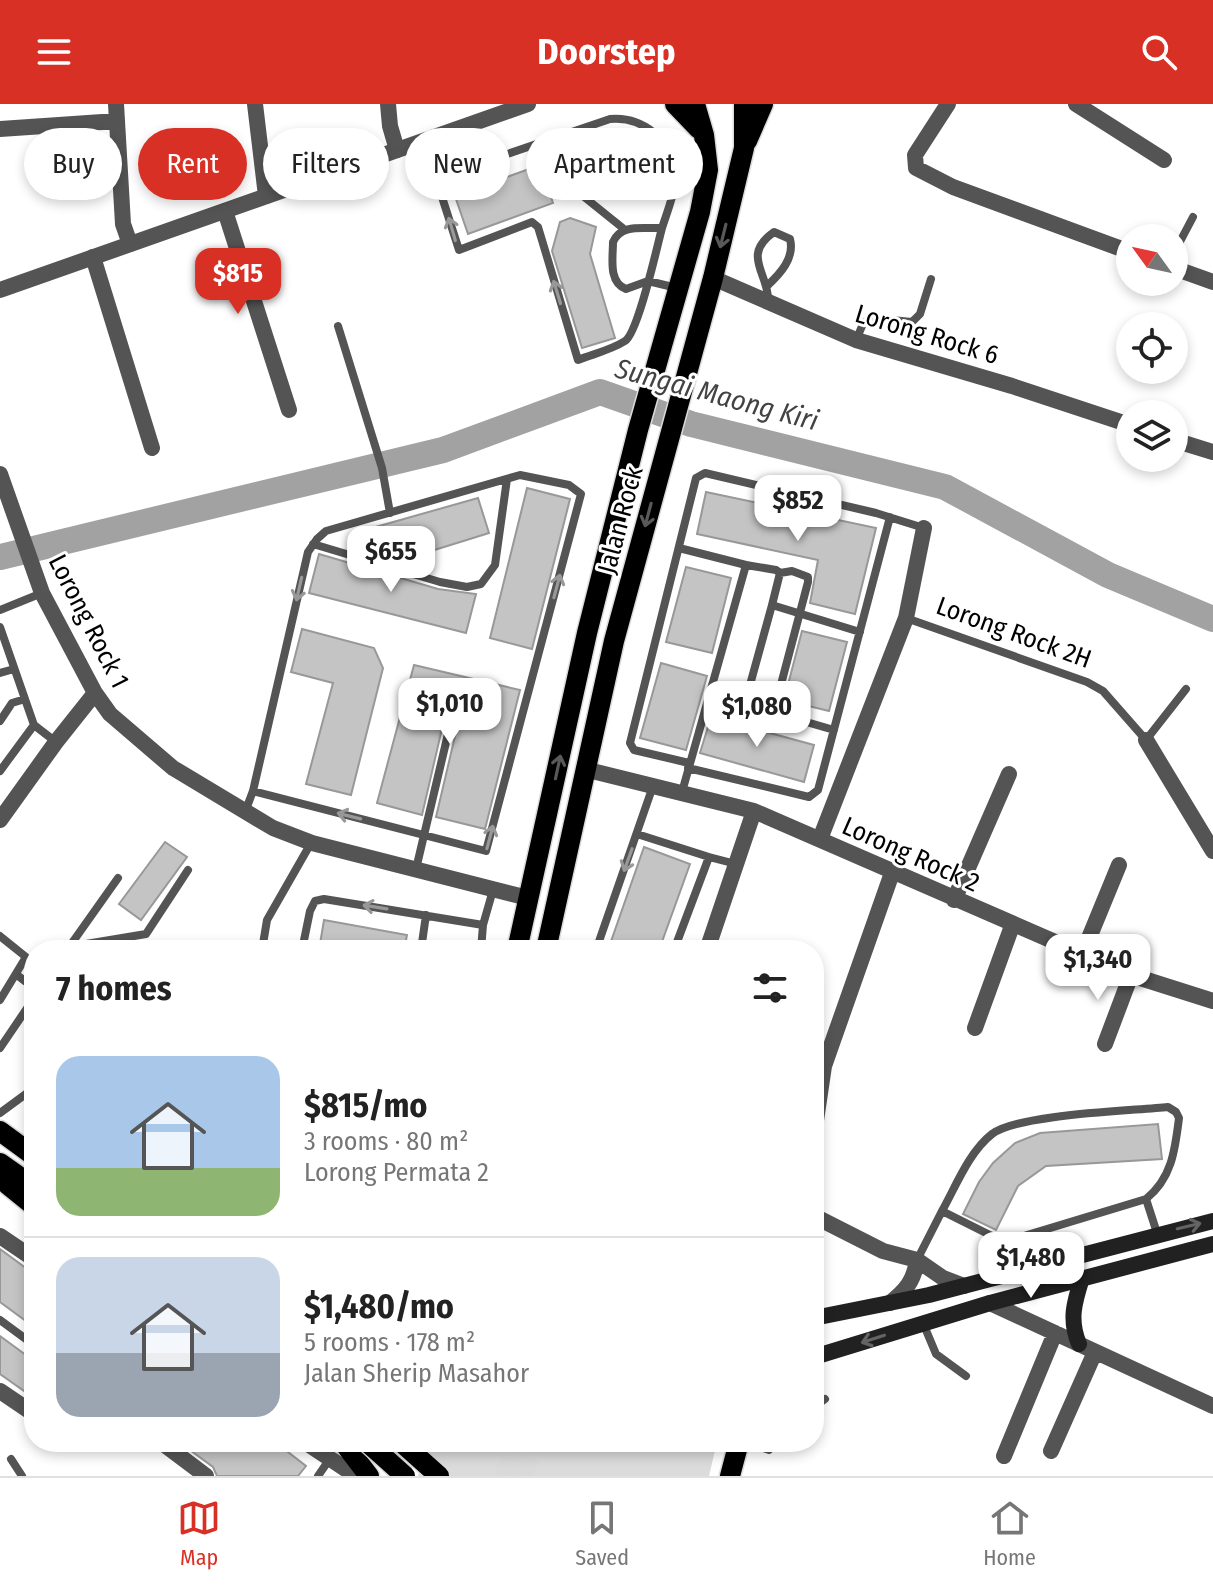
<!DOCTYPE html>
<meta charset="utf-8">
<style>
body{margin:0;font-family:"Fira Sans Condensed",sans-serif;background:#f6f6f6;color:#222;height:100vh;display:flex;flex-direction:column;font-size:30px;white-space:nowrap}
*{box-sizing:border-box;margin:0}
p{font-size:26px;color:#767676}
.icon{flex:none;width:44px;height:44px;fill:none;stroke:currentColor;stroke-width:2;stroke-linecap:round;stroke-linejoin:round}
.map{position:relative;flex:1;overflow:hidden}
.details{position:absolute;left:24px;top:836px;width:800px;height:512px;display:flex;flex-direction:column;background:#fff;border-radius:32px;box-shadow:0 4px 12px #0003}
.details>*{flex:none}
.hud{position:absolute;left:24px;top:24px;width:800px;height:72px;display:flex;gap:16px}
.needle{width:52px;rotate:303deg}
.buttons{position:absolute;left:1116px;top:120px;display:grid;gap:16px}
.buttons a{display:grid;place-items:center;width:72px;height:72px;border-radius:50%;background:#fff;box-shadow:0 4px 12px #0003;font-size:40px}
.price{position:absolute;translate:-50% -68px;padding:0 18px;border-radius:16px;background:#fff;color:#222;font-size:26px;line-height:52px;filter:drop-shadow(0 2px 4px #0008)}
.price::after{content:'';position:absolute;left:50%;top:48px;width:24px;height:18px;margin-left:-12px;background:inherit;clip-path:polygon(0 0,100% 0,50% 100%)}
.price.current{background:#d93025;color:#fff}
ul{padding:0;list-style:none}
li{display:flex;align-items:center;gap:24px;height:200px;padding:0 32px}
li+li{border-top:2px solid #e0e0e0}
li span{display:grid;place-items:center;flex:none;width:224px;height:160px;border-radius:24px;color:#555}
li>.icon{margin-inline-start:auto}
span .icon{width:96px;height:96px;fill:#fffc;stroke-width:1}
li b{font-size:34px}
h2{display:flex;justify-content:space-between;align-items:center;height:96px;padding:0 32px;font-size:34px}
.pill{padding:0 28px;border-radius:36px;background:#fff;box-shadow:0 4px 12px #0003;font-size:28px;line-height:72px}
.pill.current{background:#d93025;color:#fff}
header{display:flex;justify-content:space-between;align-items:center;height:104px;padding:0 32px;background:#d93025;color:#fff;font-size:36px;font-weight:700}
.menu{display:flex;justify-content:space-around;align-items:center;height:112px;border-top:2px solid #e0e0e0;background:#fff;font-size:22px;color:#767676}
.menu a{display:grid;justify-items:center;gap:4px}
.menu .current{color:#d93025}
.map>svg:first-child{display:block}
.green{fill:#dbdbdb}
.lines{fill:none;stroke-linecap:round;stroke-linejoin:round}
.stream{stroke:#a2a2a2;stroke-width:4}
.river{stroke:#a2a2a2;stroke-width:26}
.building{fill:#c4c4c4;stroke:#989898;stroke-width:2}
.primary-tunnel{stroke:#d9d9d9;stroke-width:20;stroke-dasharray:20 10;stroke-linecap:butt}
.primary-casing{stroke:#dbdbdb;stroke-width:23}
.service{stroke:#545454;stroke-width:8}
.minor{stroke:#545454;stroke-width:16}
.tertiary{stroke:#545454;stroke-width:16}
.secondary{stroke:#212121;stroke-width:16}
.primary{stroke:#000;stroke-width:20}
.primary-bridge-casing{stroke:#dbdbdb;stroke-width:23;stroke-linecap:butt}
.primary-bridge{stroke:#000;stroke-width:20}
.oneway{stroke:#989898}
.oneway2{stroke:#595959}
.oneway3{stroke:#646464}
.labels{text-anchor:middle;stroke-width:6;stroke-linejoin:round;paint-order:stroke}
.street-label{font-size:26px;fill:#000;stroke:#fff}
.water-label{font-size:28px;font-style:italic;fill:#434343;stroke:#fff}
</style>
<header><svg class="icon" aria-label="menu" viewBox="0 0 24 24"><path d="M4 6h16M4 12h16M4 18h16"/></svg>Doorstep<svg class="icon" aria-label="search" viewBox="0 0 24 24"><circle cx="10" cy="10" r="6"/><path d="M15 15l6 6"/></svg></header>
<div class="map">
<svg width="1213" height="1372" viewBox="0 0 1213 1372">
<rect width="100%" height="100%" fill="#fff"/>
<path class="green" d="M428,1338h289l-8,34h-291z"/>
<g class="lines">
<path class="stream" d="M1206,512l7,-6"/>
<path class="river" d="M0,453l443,-107 157,-58 91,32 254,63 163,88 105,44"/>
</g>
<path class="building" d="M540,61l13,38 -85,31 -13,-38z
M570,114l26,9 -6,27 25,84 -33,10 -30,-97 8,-29z
M527,384l43,11 -38,150 -42,-11z
M706,388l170,36 -21,86 -45,-11 8,-43 -121,-26z
M478,394l11,35 -93,29 -24,-8 -7,-24z
M319,450l119,35 38,5 -10,39 -157,-40z
M686,463l45,11 -19,75 -46,-11z
M302,525l72,19 9,20 -32,127 -45,-11 27,-101 -42,-11z
M802,527l45,11 -18,69 -45,-11z
M661,559l46,13 -21,74 -46,-12z
M414,561l106,25 -35,139 -49,-12 28,-119 -5,-9 -5,1 -4,4 -28,121 -45,-12z
M711,613l103,28 -10,37 -104,-29z
M165,738l22,15 -46,63 -22,-16z
M644,743l46,17 -31,86h-51z
M324,816l83,15 -3,15h-85z
M1158,1020l4,35 -116,7 -28,20 -22,44 -33,-16 16,-32 14,-19 22,-20 25,-10z
M0,1145l34,25v53l-34,-25z
M0,1232l34,25v37l-34,-24z
M179,1338h96l31,24 -8,10h-81l-4,-9z"/>
<g class="lines">
<path class="primary-tunnel" d="M504,1372l14,-34
M522,1372l14,-34"/>
<defs>
<path id="primary" d="M675,0l24,25
M747,37l16,-37
M517,846l70,-317 51,-203 62,-218 8,-42 -4,-35 -9,-31
M546,846l68,-309 99,-363 31,-130v-44
M0,1027l34,25
M0,1059l34,24
M0,1064l8,17 26,21
M343,1338l26,34
M730,1372l9,-34"/>
</defs>
<use href="#primary" class="primary-casing"/>
<path class="service" d="M550,35l23,49 51,41
M424,37l35,109 73,-28 6,5 40,133c15,-6 33,-10 47,-19 13,-8 32,-94 37,-113 -18,1 -41,-5 -49,14 0,16 -5,40 13,47l22,-8 29,7
M437,74l173,-59c32,-3 63,21 65,54 1,18 -8,39 -13,55
M1174,149l19,-36
M767,182c13,-12 28,-28 23,-47l-16,-7c-34,24 -4,42 -6,70
M338,222l44,142 8,45
M856,236l7,-16 8,-6 41,4 8,-8 11,-35
M313,440l127,38 27,5 14,-3 14,-19 12,-86
M679,444l67,17 -64,227
M746,461l30,5 4,3 -8,32 88,27
M0,506l42,-17
M906,514l181,64 16,9 43,49 40,-51
M0,523l34,98 -34,46
M0,569l14,-4
M710,590l124,36
M745,599l27,-98
M774,607l34,-129v-5l-16,-6 -12,2
M0,617l12,-18 13,-4
M34,621l22,17
M689,659l-55,-13 -4,-7 66,-265 9,-5 171,40 48,15
M688,664l121,29 9,-7 72,-273
M245,708l8,-21 55,-239 9,-13 9,-8 194,-56 49,10 12,9 -95,357 -233,-60
M637,730l72,23
M416,765l41,-173
M0,832l26,21 -26,43
M67,846l51,-72
M74,846l12,-6 60,-10 42,-64
M262,846l5,-30 44,-77
M302,846l8,-39 5,-10 9,-2 159,26
M421,846l5,-35
M481,846l2,-25 10,-35
M596,846l57,-164
M674,846l35,-93 27,7
M17,871l17,13
M0,944l34,-50
M1168,1003l8,5 3,6c-4,32 -7,60 -33,81l-142,43 -62,-31c14,-25 27,-59 50,-77 27,-20 138,-23 176,-27z
M0,1009l34,-25
M1146,1095l11,34
M917,1156l25,-49
M0,1216l34,25
M923,1219l13,31 30,22
M814,1303l11,-8
M746,1338l23,8 8,-8
M11,1355l11,17
M318,1372l11,-16"/>
<path class="minor" d="M116,0l7,120 7,20
M255,0l11,92
M388,0l2,22 7,24
M948,0l-33,51 1,13 37,19 177,65
M1076,0l88,56
M0,25l117,-8
M225,107l64,199
M93,153l59,191
M1174,164l39,14
M713,174l143,62 156,46 118,39
M1174,336l39,12
M0,370l42,119 53,100 15,21 63,54 100,60 39,15 216,55
M1146,636l67,111
M584,665l170,42 377,164 82,26
M0,716l56,-78 39,-49
M820,735l86,-221 18,-90
M954,796l55,-126
M707,846l47,-139
M1082,851l37,-90
M975,924l37,-102
M1105,940l26,-69
M814,1030l10,-68 68,-193
M814,1112l69,35 34,9 26,18 21,8
M0,1132l34,23
M890,1199c16,-13 24,-22 27,-43
M990,1199l223,103
M0,1287l34,23
M161,1338l45,34
M305,1338l48,32
M1051,1347l44,-99
M1004,1352l51,-123"/>
<path class="tertiary" d="M0,186l528,-186"/>
<path class="secondary" d="M814,1214l115,-23 284,-74
M1079,1240c-10,-24 -5,-41 3,-66
M814,1253l176,-54 223,-59"/>
<use href="#primary" class="primary"/>
<defs>
<path id="primary-bridge" d="M367,1338l38,34
M401,1338l38,34"/>
</defs>
<use href="#primary-bridge" class="primary-bridge-casing"/>
<use href="#primary-bridge" class="primary-bridge"/>
</g>
<defs><path id="oneway-shaft" d="M-6 0H5M1.5-3L5.5 0L1.5 3" fill="none" stroke-width="1.6" stroke-linecap="round" stroke-linejoin="round" transform="scale(2)"/></defs>
<g class="oneway">
<use href="#oneway-shaft" transform="translate(452 125) rotate(-106)"/>
<use href="#oneway-shaft" transform="translate(557 188) rotate(-107)"/>
<use href="#oneway-shaft" transform="translate(557 482) rotate(-75)"/>
<use href="#oneway-shaft" transform="translate(299 485) rotate(103)"/>
<use href="#oneway-shaft" transform="translate(349 712) rotate(-166)"/>
<use href="#oneway-shaft" transform="translate(490 733) rotate(-75)"/>
<use href="#oneway-shaft" transform="translate(628 756) rotate(110)"/>
<use href="#oneway-shaft" transform="translate(375 803) rotate(-171)"/>
</g>
<g class="oneway2">
<use href="#oneway-shaft" transform="translate(723 132) rotate(104)"/>
<use href="#oneway-shaft" transform="translate(648 411) rotate(105)"/>
<use href="#oneway-shaft" transform="translate(558 663) rotate(-78)"/>
</g>
<g class="oneway3">
<use href="#oneway-shaft" transform="translate(1189 1122) rotate(-13)"/>
<use href="#oneway-shaft" transform="translate(873 1235) rotate(162)"/>
</g>
<g class="labels">
<g class="street-label">
<text transform="translate(927 230) rotate(17)" y="9">Lorong Rock 6</text>
<text transform="translate(620 416) rotate(-75)" y="9">Jalan Rock</text>
<text transform="translate(89 517) rotate(63)" y="9">Lorong Rock 1</text>
<text transform="translate(1014 528) rotate(20)" y="9">Lorong Rock 2H</text>
<text transform="translate(911 750) rotate(24)" y="9">Lorong Rock 2</text>
</g>
<g class="water-label">
<text transform="translate(717 290) rotate(15)" y="10">Sungai Maong Kiri</text>
</g>
</g>
</svg>
<div class="buttons">
<a><svg class="needle" viewBox="-14 -14 28 28"><path d="M0-13l5 13h-10z" fill="#e53935"/><path d="M0 13l5-13h-10z" fill="#767676"/></svg></a>
<a><svg class="icon" aria-label="locate" viewBox="0 0 24 24"><circle cx="12" cy="12" r="6"/><path d="M12 2v4M12 18v4M2 12h4M18 12h4"/></svg></a>
<a><svg class="icon" aria-label="layers" viewBox="0 0 24 24"><path d="M12 4l9 5-9 5-9-5zM3 14l9 5 9-5"/></svg></a>
</div>
<b class="price current" style="left:238px;top:212px">$815</b>
<b class="price" style="left:798px;top:439px">$852</b>
<b class="price" style="left:391px;top:490px">$655</b>
<b class="price" style="left:450px;top:642px">$1,010</b>
<b class="price" style="left:757px;top:645px">$1,080</b>
<b class="price" style="left:1098px;top:898px">$1,340</b>
<b class="price" style="left:1031px;top:1196px">$1,480</b>
<div class="hud">
<a class="pill">Buy</a>
<a class="pill current">Rent</a>
<a class="pill">Filters</a>
<a class="pill">New</a>
<a class="pill">Apartment</a>
</div>
<section class="details">
<h2>7 homes<svg class="icon" aria-label="filters" viewBox="0 0 24 24"><path d="M4 7h16M4 17h16"/><circle cx="9" cy="7" r="2"/><circle cx="15" cy="17" r="2"/></svg></h2>
<ul>
<li><span style="background:linear-gradient(#a9c7e8 70%,#8fb573 0)"><svg class="icon" aria-label="home" viewBox="0 0 24 24"><path d="M3 11l9-7 9 7M6 9v11h12V9"/></svg></span><div><b>$815/mo</b><p>3 rooms · 80 m²</p><p>Lorong Permata 2</p></div></li>
<li><span style="background:linear-gradient(#c9d6e8 60%,#9aa5b1 0)"><svg class="icon" aria-label="home" viewBox="0 0 24 24"><path d="M3 11l9-7 9 7M6 9v11h12V9"/></svg></span><div><b>$1,480/mo</b><p>5 rooms · 178 m²</p><p>Jalan Sherip Masahor</p></div></li>
</ul>
</section>
</div>
<nav class="menu">
<a class="current"><svg class="icon" aria-label="map" viewBox="0 0 24 24"><path d="M3 6l6-2 6 2 6-2v14l-6 2-6-2-6 2zM9 4v14M15 6v14"/></svg>Map</a>
<a><svg class="icon" aria-label="saved" viewBox="0 0 24 24"><path d="M7 4h10v16l-5-4-5 4z"/></svg>Saved</a>
<a><svg class="icon" aria-label="home" viewBox="0 0 24 24"><path d="M3 11l9-7 9 7M6 9v11h12V9"/></svg>Home</a>
</nav>
